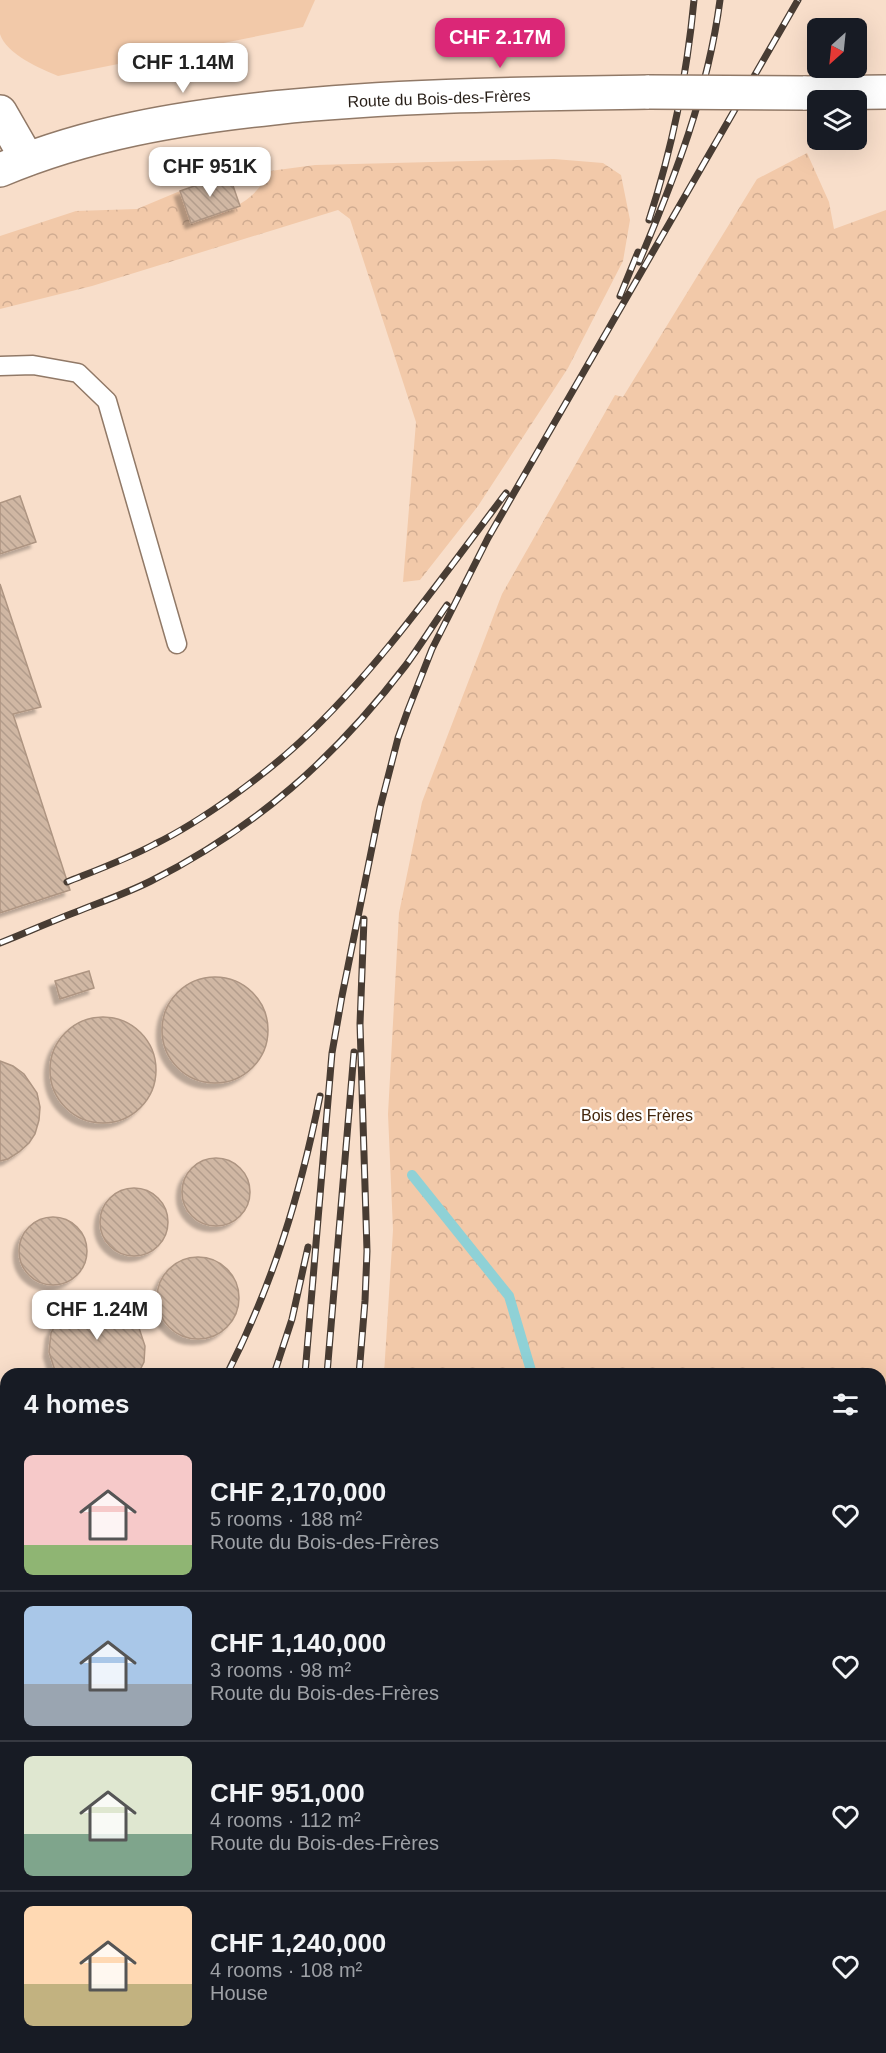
<!DOCTYPE html>
<meta charset="utf-8">
<style>
body{margin:0;font-family:Arial,sans-serif;background:#20242c;color:#f1f3f6;height:100vh;display:flex;flex-direction:column;font-size:22px;white-space:nowrap}
*{box-sizing:border-box;margin:0}
p{font-size:20px;color:#9ea1a6}
.icon{flex:none;width:33px;height:33px;fill:none;stroke:currentColor;stroke-width:2;stroke-linecap:round;stroke-linejoin:round}
.map{position:relative;flex:1;overflow:hidden}
.details{position:absolute;left:0px;top:1368px;width:886px;height:686px;display:flex;flex-direction:column;background:#171b24;border-radius:18px 18px 0 0;box-shadow:0 6px 24px #0002}
.details>*{flex:none}
.needle{width:39px;rotate:207deg}
.buttons{position:absolute;left:807px;top:18px;display:grid;gap:12px}
.buttons a{display:grid;place-items:center;width:60px;height:60px;border-radius:9px;background:#171b24;box-shadow:0 6px 24px #0002;font-size:30px}
.price{position:absolute;translate:-50% -51px;padding:0 14px;border-radius:12px;background:#fff;color:#222;font-size:20px;line-height:39px;filter:drop-shadow(0 2px 3px #0008)}
.price::after{content:'';position:absolute;left:50%;top:36px;width:18px;height:14px;margin-left:-9px;background:inherit;clip-path:polygon(0 0,100% 0,50% 100%)}
.price.selected{background:#db2777;color:#fff}
ul{padding:0;list-style:none}
li{display:flex;align-items:center;gap:18px;height:150px;padding:0 24px}
li+li{border-top:2px solid #363941}
li span{display:grid;place-items:center;flex:none;width:168px;height:120px;border-radius:9px;color:#555}
li>.icon{margin-inline-start:auto}
span .icon{width:72px;height:72px;fill:#fffc;stroke-width:1}
li b{font-size:26px}
h2{display:flex;justify-content:space-between;align-items:center;height:72px;padding:0 24px;font-size:26px}
.map>svg:first-child{display:block}
.green{fill:#f2c9a9}
.forest{fill:url(#forest-crowns)}
.lines{fill:none;stroke-linecap:round;stroke-linejoin:round}
.stream{stroke:#8fd1d6;stroke-width:10}
.building{fill:url(#building-back-hatch);stroke:#ae9582;stroke-width:1.5;filter:url(#shadow)}
.service-casing{stroke:#917967;stroke-width:21}
.minor-casing{stroke:#917967;stroke-width:36}
.tertiary-casing{stroke:#917967;stroke-width:36}
.service{stroke:#fff;stroke-width:18}
.minor{stroke:#fff;stroke-width:33}
.tertiary{stroke:#fff;stroke-width:33}
.rail-casing{stroke:#483c33;stroke-width:7}
.rail{stroke:#fff;stroke-width:4.5;stroke-dasharray:14;stroke-linecap:butt}
.tertiary-bridge-casing{stroke:#917967;stroke-width:36;stroke-linecap:butt}
.tertiary-bridge{stroke:#fff;stroke-width:33}
.labels{text-anchor:middle;stroke-width:4.5;stroke-linejoin:round;paint-order:stroke}
.street-label{font-size:16px;fill:#271e17;stroke:#fff}
.park-label{font-size:16px;fill:#43260c;stroke:#fff}
</style>
<div class="map">
<svg width="886" height="2053" viewBox="0 0 886 2053">
<defs>
<pattern id="forest-crowns" width="20" height="18" patternUnits="userSpaceOnUse" patternTransform="scale(1.5)"><rect width="20" height="18" fill="#f2c9a9"/><path d="M2 6a3 3 0 1 1 6 0M12 15a3 3 0 1 1 6 0" fill="none" stroke="#d0ac91"/></pattern>
<pattern id="building-back-hatch" width="6" height="6" patternUnits="userSpaceOnUse" patternTransform="scale(1.5)"><rect width="6" height="6" fill="#d0b7a3"/><path d="M-1 5l2 2M0 0l6 6M5-1l2 2" fill="none" stroke="#b39d8c"/></pattern>
<filter id="shadow"><feDropShadow dx="-5.5" dy="5.5" stdDeviation="1.5" flood-color="#0004"/></filter>
</defs>
<rect width="100%" height="100%" fill="#f8deca"/>
<path class="green" d="M0,0h315l-12,27 -245,49c-17,-7 -52,-22 -58,-42 0,-9 0,-24 0,-34z"/>
<path class="forest" d="M807,153l22,49 5,27 52,-19v1843h-537v-5h531v-674h-496l9,-144 -5,-116 11,-201 23,-111 80,-208 113,-199 8,2 134,-218z
M554,159l49,4 18,12 9,45 -7,41 -55,107 -90,138 -58,74 -17,2 13,-160 -66,-203 -12,-9 -246,76 -92,23v-73l76,-25 61,-2 43,-18 12,32c34,-12 60,-17 78,-52l45,-6z"/>
<g class="lines">
<path class="stream" d="M412,1175l97,121 23,78
M569,2048l1,5"/>
</g>
<path class="building" d="M229,174l11,32 -49,17 -11,-32z
M20,496l16,46 -36,12v-51z
M0,584l41,123 -28,7 57,176 -70,23z
M89,971l5,17 -34,11 -5,-18z
M162 1030a53 53 0 1 1 106 0a53 53 0 1 1-106 0Z
M50 1070a53 53 0 1 1 106 0a53 53 0 1 1-106 0Z
M0,1061l13,5 11,8 13,19 3,14 -1,13 -4,14 -6,9 -10,9 -11,7 -8,2z
M182 1192a34 34 0 1 1 68 0a34 34 0 1 1-68 0Z
M100 1222a34 34 0 1 1 68 0a34 34 0 1 1-68 0Z
M19 1251a34 34 0 1 1 68 0a34 34 0 1 1-68 0Z
M157 1298a41 41 0 1 1 82 0a41 41 0 1 1-82 0Z
M91,1301h10l18,5 7,5 12,14 7,21 -1,16 -6,12h-82l-7,-22 2,-19 5,-9 13,-14z
M0,1755l6,3v38l-6,4z
M284,2048h62l-1,5h-62z"/>
<g class="lines">
<defs>
<path id="service" d="M0,366l33,-1 45,8 29,28 70,243"/>
<path id="minor" d="M0,112l27,47"/>
<path id="tertiary" d="M803,93l83,-1
M0,170c88,-37 179,-52 273,-62 125,-13 250,-14 376,-16"/>
</defs>
<use href="#service" class="service-casing"/>
<use href="#minor" class="minor-casing"/>
<use href="#tertiary" class="tertiary-casing"/>
<use href="#service" class="service"/>
<use href="#minor" class="minor"/>
<use href="#tertiary" class="tertiary"/>
<defs>
<path id="rail" d="M649,220c23,-71 38,-145 45,-220
M639,262c36,-85 69,-170 81,-262
M620,296l18,-44
M67,882c30,-12 60,-23 88,-38 47,-23 107,-67 145,-102 77,-71 143,-166 206,-249
M0,943c25,-10 50,-21 76,-31 25,-10 51,-19 75,-31 106,-54 183,-122 255,-216 14,-19 27,-40 41,-60
M227,1374c46,-90 73,-179 93,-278
M274,1374l18,-55 16,-72
M305,1374l27,-321 10,-57 38,-188 18,-70 10,-28 24,-61 56,-111 310,-538
M327,1374l27,-322
M359,1374l6,-73 2,-50 -7,-227 4,-105
M0,1650l6,-4
M0,1707l6,-4
M256,2053l2,-5"/>
</defs>
<use href="#rail" class="rail-casing"/>
<use href="#rail" class="rail"/>
<defs>
<path id="tertiary-bridge" d="M649,92l154,1"/>
</defs>
<use href="#tertiary-bridge" class="tertiary-bridge-casing"/>
<use href="#tertiary-bridge" class="tertiary-bridge"/>
</g>
<g class="labels">
<g class="street-label">
<text transform="translate(439 98) rotate(-2)" y="6">Route du Bois-des-Frères</text>
</g>
<g class="park-label">
<text x="637" y="1121">Bois des Frères</text>
</g>
</g>
</svg>
<div class="buttons">
<a><svg class="needle" viewBox="-14 -14 28 28"><path d="M0-13l5 13h-10z" fill="#e53935"/><path d="M0 13l5-13h-10z" fill="#9ea1a6"/></svg></a>
<a><svg class="icon" aria-label="layers" viewBox="0 0 24 24"><path d="M12 4l9 5-9 5-9-5zM3 14l9 5 9-5"/></svg></a>
</div>
<b class="price selected" style="left:500px;top:69px">CHF 2.17M</b>
<b class="price" style="left:183px;top:94px">CHF 1.14M</b>
<b class="price" style="left:210px;top:198px">CHF 951K</b>
<b class="price" style="left:97px;top:1341px">CHF 1.24M</b>
<section class="details">
<h2>4 homes<svg class="icon" aria-label="filters" viewBox="0 0 24 24"><path d="M4 7h16M4 17h16"/><circle cx="9" cy="7" r="2"/><circle cx="15" cy="17" r="2"/></svg></h2>
<ul>
<li><span style="background:linear-gradient(#f6c9c9 75%,#8fb573 0)"><svg class="icon" aria-label="home" viewBox="0 0 24 24"><path d="M3 11l9-7 9 7M6 9v11h12V9"/></svg></span><div><b>CHF 2,170,000</b><p>5 rooms · 188 m²</p><p>Route du Bois-des-Frères</p></div><svg class="icon" aria-label="heart" viewBox="0 0 24 24"><path d="M12 20l-8-8c-3-5 5-10 8-4 3-6 11-1 8 4z"/></svg></li>
<li><span style="background:linear-gradient(#a9c7e8 65%,#9aa5b1 0)"><svg class="icon" aria-label="home" viewBox="0 0 24 24"><path d="M3 11l9-7 9 7M6 9v11h12V9"/></svg></span><div><b>CHF 1,140,000</b><p>3 rooms · 98 m²</p><p>Route du Bois-des-Frères</p></div><svg class="icon" aria-label="heart" viewBox="0 0 24 24"><path d="M12 20l-8-8c-3-5 5-10 8-4 3-6 11-1 8 4z"/></svg></li>
<li><span style="background:linear-gradient(#dfe7d0 65%,#7fa58c 0)"><svg class="icon" aria-label="home" viewBox="0 0 24 24"><path d="M3 11l9-7 9 7M6 9v11h12V9"/></svg></span><div><b>CHF 951,000</b><p>4 rooms · 112 m²</p><p>Route du Bois-des-Frères</p></div><svg class="icon" aria-label="heart" viewBox="0 0 24 24"><path d="M12 20l-8-8c-3-5 5-10 8-4 3-6 11-1 8 4z"/></svg></li>
<li><span style="background:linear-gradient(#ffd9b3 65%,#c2b280 0)"><svg class="icon" aria-label="home" viewBox="0 0 24 24"><path d="M3 11l9-7 9 7M6 9v11h12V9"/></svg></span><div><b>CHF 1,240,000</b><p>4 rooms · 108 m²</p><p>House</p></div><svg class="icon" aria-label="heart" viewBox="0 0 24 24"><path d="M12 20l-8-8c-3-5 5-10 8-4 3-6 11-1 8 4z"/></svg></li>
</ul>
</section>
</div>
